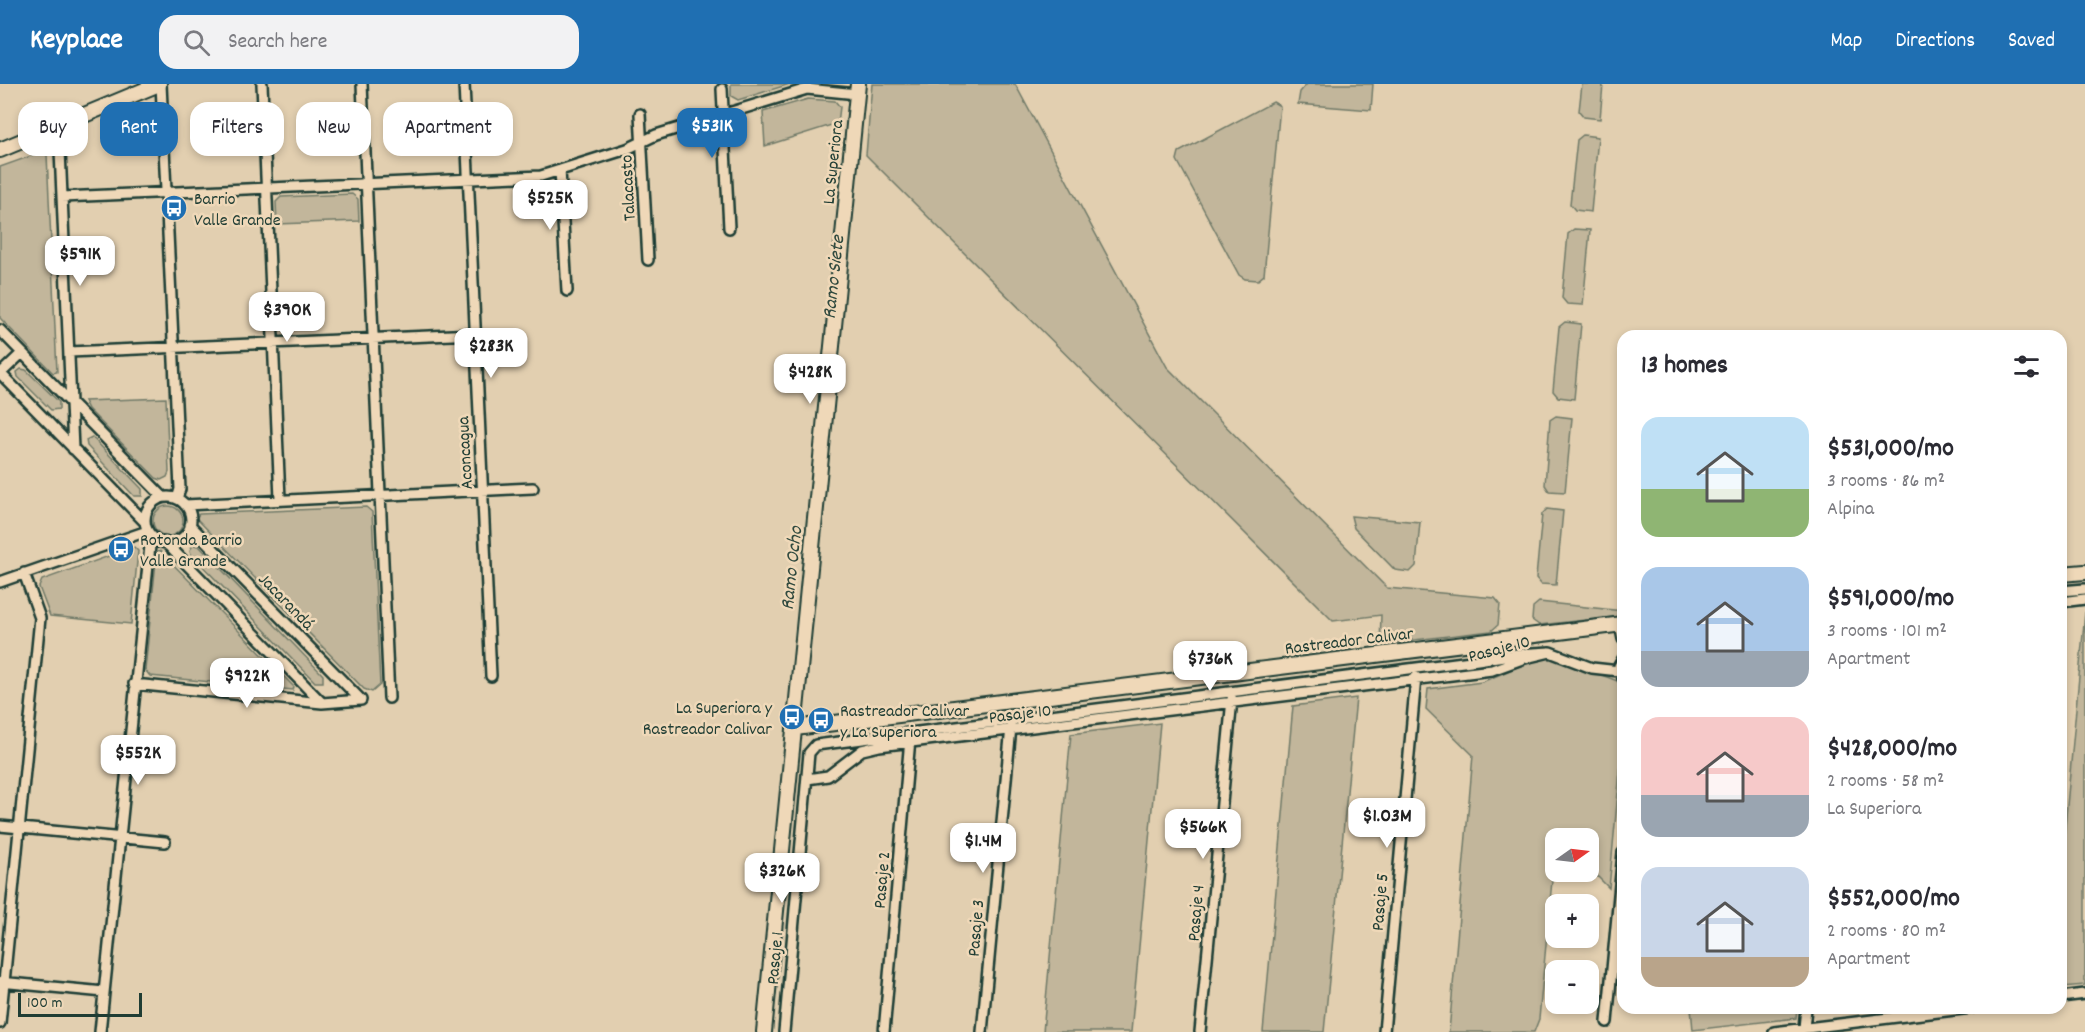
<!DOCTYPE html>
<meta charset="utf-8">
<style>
body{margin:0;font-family:Dekko,sans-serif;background:#f2f2f3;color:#2b2b33;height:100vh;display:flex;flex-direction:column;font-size:22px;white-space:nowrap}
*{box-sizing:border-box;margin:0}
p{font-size:20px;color:#7c7c81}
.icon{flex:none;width:33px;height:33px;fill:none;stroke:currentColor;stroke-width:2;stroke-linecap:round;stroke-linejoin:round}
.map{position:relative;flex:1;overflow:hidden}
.panel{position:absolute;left:1617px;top:246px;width:450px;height:684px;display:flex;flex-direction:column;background:#fff;border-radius:18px;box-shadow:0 3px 9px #0003}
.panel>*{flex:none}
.banner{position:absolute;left:18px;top:18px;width:570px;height:54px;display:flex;gap:12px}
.needle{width:39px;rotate:76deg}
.fabs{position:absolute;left:1545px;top:744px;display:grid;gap:12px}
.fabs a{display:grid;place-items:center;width:54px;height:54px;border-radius:12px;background:#fff;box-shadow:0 3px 9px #0003;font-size:30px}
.scale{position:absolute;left:18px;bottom:15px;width:124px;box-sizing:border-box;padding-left:6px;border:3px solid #1f3d34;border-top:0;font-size:16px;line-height:21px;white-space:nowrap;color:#1f3d34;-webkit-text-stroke:4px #efd8b8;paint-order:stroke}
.price{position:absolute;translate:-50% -51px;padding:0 14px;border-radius:12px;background:#fff;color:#222;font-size:20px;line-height:39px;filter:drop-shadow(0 2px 3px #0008)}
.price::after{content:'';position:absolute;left:50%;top:36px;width:18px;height:14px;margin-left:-9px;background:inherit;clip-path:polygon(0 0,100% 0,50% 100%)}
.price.current{background:#1f6fb2;color:#fff}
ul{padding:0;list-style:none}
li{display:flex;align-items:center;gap:18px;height:150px;padding:0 24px}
li span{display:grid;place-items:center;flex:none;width:168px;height:120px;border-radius:18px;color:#555}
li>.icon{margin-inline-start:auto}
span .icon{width:72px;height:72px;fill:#fffc;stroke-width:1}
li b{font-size:26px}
h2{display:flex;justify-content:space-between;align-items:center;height:72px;padding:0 24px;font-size:26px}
.tag{padding:0 21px;border-radius:18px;background:#fff;box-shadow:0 3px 9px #0003;font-size:21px;line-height:54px}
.tag.current{background:#1f6fb2;color:#fff}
header{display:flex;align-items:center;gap:36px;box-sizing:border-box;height:84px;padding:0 30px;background:#1f6fb2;color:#fff}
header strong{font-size:28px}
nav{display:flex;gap:33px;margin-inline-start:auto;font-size:21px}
.search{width:420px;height:54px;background:#f2f2f3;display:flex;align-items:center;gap:15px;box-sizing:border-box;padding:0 21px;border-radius:18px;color:#7c7c81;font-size:22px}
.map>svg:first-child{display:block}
.green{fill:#c2b69b;stroke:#707a68;stroke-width:1.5}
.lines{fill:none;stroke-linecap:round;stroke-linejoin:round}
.street-casing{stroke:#1f3d34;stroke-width:14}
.secondary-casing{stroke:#1f3d34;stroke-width:18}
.street{stroke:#efd8b8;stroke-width:9}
.secondary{stroke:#efd8b8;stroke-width:14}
.labels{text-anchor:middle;stroke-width:5;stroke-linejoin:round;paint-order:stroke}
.street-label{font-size:18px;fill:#1f3d34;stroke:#efd8b8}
.poi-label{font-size:18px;fill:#1f3d34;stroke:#efd8b8;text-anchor:start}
.water-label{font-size:20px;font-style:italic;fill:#314a3f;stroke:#efd8b8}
</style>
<header>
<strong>Keyplace</strong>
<div class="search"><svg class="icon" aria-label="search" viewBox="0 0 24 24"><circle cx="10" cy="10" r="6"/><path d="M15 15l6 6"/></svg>Search here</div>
<nav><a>Map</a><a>Directions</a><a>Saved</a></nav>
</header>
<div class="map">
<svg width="2085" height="948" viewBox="0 0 2085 948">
<rect width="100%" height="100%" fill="#e2cfb0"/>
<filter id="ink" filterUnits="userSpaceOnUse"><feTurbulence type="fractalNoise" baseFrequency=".0167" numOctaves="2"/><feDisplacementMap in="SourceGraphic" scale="12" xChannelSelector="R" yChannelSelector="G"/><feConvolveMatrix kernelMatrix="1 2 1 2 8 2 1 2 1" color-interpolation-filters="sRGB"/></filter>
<g filter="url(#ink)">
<path class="green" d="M731,0h59l-52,16 -7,-4z
M872,0h143l152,283 220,221 108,10 5,6 -2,21 -7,6 -111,13 1,-29 -48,6 -467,-466z
M1307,0h66l-2,26 -73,-6 2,-12z
M1582,0h21l-3,35 -16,-2 -5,-6z
M808,15l27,2 5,6 -2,16 -73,23 -2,-34z
M1273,18l7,4 -16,169 -6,5 -13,-1 -6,-4 -62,-115 2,-8z
M1583,51l15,2 -7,75 -16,-2 -5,-6 7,-64z
M42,68l5,3 10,217 -4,1 -53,-55v-151z
M352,110l6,5 1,22 -82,3 -1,-22 5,-5z
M1574,145l16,1 -7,75 -16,-1 -5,-6 6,-64z
M1565,238l16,2 -7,75 -16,-2 -5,-6 6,-64z
M21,285l5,1 33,32v7l-8,1 -33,-33 -1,-5z
M166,314l3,74 -2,5 -6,3 -5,-2 -68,-69 -4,-8z
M1556,332l16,2 -7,74 -16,-1 -4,-6 5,-65z
M92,353l50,52v7h-8l-47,-50 -1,-6z
M153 437a15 15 0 1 1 30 0a15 15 0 1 1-30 0Z
M366,423l6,5 8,173 -8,7 -8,-3 -168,-171 3,-4z
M1547,425l16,2 -7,74 -15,-1 -5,-6 6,-64z
M1351,432l69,6 -4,44 -6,6 -15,-2 -41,-42z
M193,461l6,1 124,129v7h-8l-124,-128 -1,-4z
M134,463l4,4 -7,73 -81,-8 -11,-29 3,-7z
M160,467l134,136 -1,3 -143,-14 -5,-6 12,-118z
M1539,518l84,9v5l-84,9 -7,-5 1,-13z
M2085,528v373l-23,2 -1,-117z
M1548,573l8,1 67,25v56l-14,149 -20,-20 -1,-30h-32l-17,181 -5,13h-85l24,-277 -47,-46 2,-20 54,-7 47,-20z
M1356,614l-32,334h-61l30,-326z
M1160,639l-29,309h-88l28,-298z
M1691,924h106l-1,10 -103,12z"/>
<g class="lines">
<defs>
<path id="street" d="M161,0l19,405 -3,10
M262,0l18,415
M362,0l27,614
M464,0l27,592
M722,5l7,139
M640,30l8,146
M59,43l14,322
M560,86l7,121
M62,113l479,-21 86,-27 29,-14 151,-46 50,5
M0,246l163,167
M69,268l406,-18
M0,289l144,148
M0,290l22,-21
M145 436a23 23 0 1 1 46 0a23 23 0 1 1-46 0Z
M185,421l348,-17
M190,441l171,175
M167,460l155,159
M0,498l147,-51
M2061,507l24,-2
M2061,518l24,-3
M1620,540l3,15
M1550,568l42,16 27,3
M1623,575l-4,7 4,12
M134,600l188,19 39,-3
M0,742l165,16
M0,898l104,10
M2061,913l24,-3
M1607,938l16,-169
M0,939l40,-405 -16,-45
M1804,944l2,-20
M100,948l51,-496
M784,948l25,-279 7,-8 655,-84 46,-7 33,-2 -25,6 -33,12 -613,76 -17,4 -34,26 -21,3
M884,948l26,-293
M982,948l29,-305
M1200,948l32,-333
M1384,948l32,-355
M1774,948l197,-24"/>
<path id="secondary" d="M0,66l159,-66
M2061,490l24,-2
M795,644l828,-104
M764,948l94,-948"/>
</defs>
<use href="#street" class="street-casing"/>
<use href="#secondary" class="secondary-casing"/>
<use href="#street" class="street"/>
<use href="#secondary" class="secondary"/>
</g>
</g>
<defs>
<symbol id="bus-disc" viewBox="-11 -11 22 22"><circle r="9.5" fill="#1f6fb2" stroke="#efd8b8"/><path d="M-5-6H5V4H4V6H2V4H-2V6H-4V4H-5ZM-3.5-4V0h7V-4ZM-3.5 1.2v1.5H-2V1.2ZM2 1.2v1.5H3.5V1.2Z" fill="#fff"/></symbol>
</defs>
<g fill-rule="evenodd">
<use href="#bus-disc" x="159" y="109" width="30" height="30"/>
<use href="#bus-disc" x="106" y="450" width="30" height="30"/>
<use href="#bus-disc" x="777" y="618" width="30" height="30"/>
<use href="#bus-disc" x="806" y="621" width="30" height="30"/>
</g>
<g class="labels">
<g class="street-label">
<text transform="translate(832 78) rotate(-84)" y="6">La Superiora</text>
<text transform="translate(627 104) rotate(-93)" y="6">Talacasto</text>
<text transform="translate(464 369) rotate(-93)" y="6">Aconcagua</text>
<text transform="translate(287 517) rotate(46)" y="6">Jacarandá</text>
<text transform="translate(1349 556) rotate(-7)" y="6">Rastreador Calivar</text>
<text transform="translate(1499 564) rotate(-15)" y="6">Pasaje 10</text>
<text transform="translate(1020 629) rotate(-7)" y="6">Pasaje 10</text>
<text transform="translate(881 796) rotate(-85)" y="6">Pasaje 2</text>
<text transform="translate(1379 818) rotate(-85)" y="6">Pasaje 5</text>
<text transform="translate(1195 829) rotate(-85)" y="6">Pasaje 4</text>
<text transform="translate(975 844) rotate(-85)" y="6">Pasaje 3</text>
<text transform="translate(774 874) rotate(-85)" y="6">Pasaje 1</text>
</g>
<g class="poi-label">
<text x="194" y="120">Barrio<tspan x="194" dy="21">Valle Grande</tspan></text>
<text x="140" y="461">Rotonda Barrio<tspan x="140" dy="21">Valle Grande</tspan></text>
<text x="772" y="629" text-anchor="end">La Superiora y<tspan x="772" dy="21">Rastreador Calivar</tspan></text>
<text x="840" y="632">Rastreador Calivar<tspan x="840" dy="21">y La Superiora</tspan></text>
</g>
<g class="water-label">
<text transform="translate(832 193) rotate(-84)" y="7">Ramo Siete</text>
<text transform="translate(790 484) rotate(-84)" y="7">Ramo Ocho</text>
</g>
</g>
</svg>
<div class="fabs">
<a><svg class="needle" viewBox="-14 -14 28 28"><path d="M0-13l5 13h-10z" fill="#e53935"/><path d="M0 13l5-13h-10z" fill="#7c7c81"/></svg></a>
<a>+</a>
<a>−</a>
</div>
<div class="scale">100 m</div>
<b class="price current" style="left:712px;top:75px">$531K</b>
<b class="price" style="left:550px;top:147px">$525K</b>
<b class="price" style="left:80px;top:203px">$591K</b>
<b class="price" style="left:287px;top:259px">$390K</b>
<b class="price" style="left:491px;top:295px">$283K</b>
<b class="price" style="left:810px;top:321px">$428K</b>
<b class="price" style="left:1210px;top:608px">$736K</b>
<b class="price" style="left:247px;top:625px">$922K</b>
<b class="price" style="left:138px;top:702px">$552K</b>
<b class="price" style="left:1387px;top:765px">$1.03M</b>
<b class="price" style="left:1203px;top:776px">$566K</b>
<b class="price" style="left:983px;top:790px">$1.4M</b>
<b class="price" style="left:782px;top:820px">$326K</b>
<div class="banner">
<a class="tag">Buy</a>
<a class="tag current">Rent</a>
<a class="tag">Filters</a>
<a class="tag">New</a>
<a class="tag">Apartment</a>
</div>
<section class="panel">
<h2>13 homes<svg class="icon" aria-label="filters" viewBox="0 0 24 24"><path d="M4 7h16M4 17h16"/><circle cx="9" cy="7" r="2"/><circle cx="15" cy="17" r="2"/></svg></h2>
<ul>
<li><span style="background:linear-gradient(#bfe0f5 60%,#8fb573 0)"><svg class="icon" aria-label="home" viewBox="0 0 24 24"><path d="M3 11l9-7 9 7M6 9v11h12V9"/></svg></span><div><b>$531,000/mo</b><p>3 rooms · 86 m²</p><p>Alpina</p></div></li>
<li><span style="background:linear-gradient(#a9c7e8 70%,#9aa5b1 0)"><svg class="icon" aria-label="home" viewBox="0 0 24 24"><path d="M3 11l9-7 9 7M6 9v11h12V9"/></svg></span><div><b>$591,000/mo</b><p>3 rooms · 101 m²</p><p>Apartment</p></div></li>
<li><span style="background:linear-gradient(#f6c9c9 65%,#9aa5b1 0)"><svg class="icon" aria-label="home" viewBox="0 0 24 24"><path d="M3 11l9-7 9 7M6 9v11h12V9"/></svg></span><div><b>$428,000/mo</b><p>2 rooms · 58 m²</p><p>La Superiora</p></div></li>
<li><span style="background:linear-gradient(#c9d6e8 75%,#b9a48a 0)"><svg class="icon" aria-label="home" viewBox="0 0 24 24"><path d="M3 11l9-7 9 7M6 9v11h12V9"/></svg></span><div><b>$552,000/mo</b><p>2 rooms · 80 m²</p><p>Apartment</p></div></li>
</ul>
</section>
</div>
